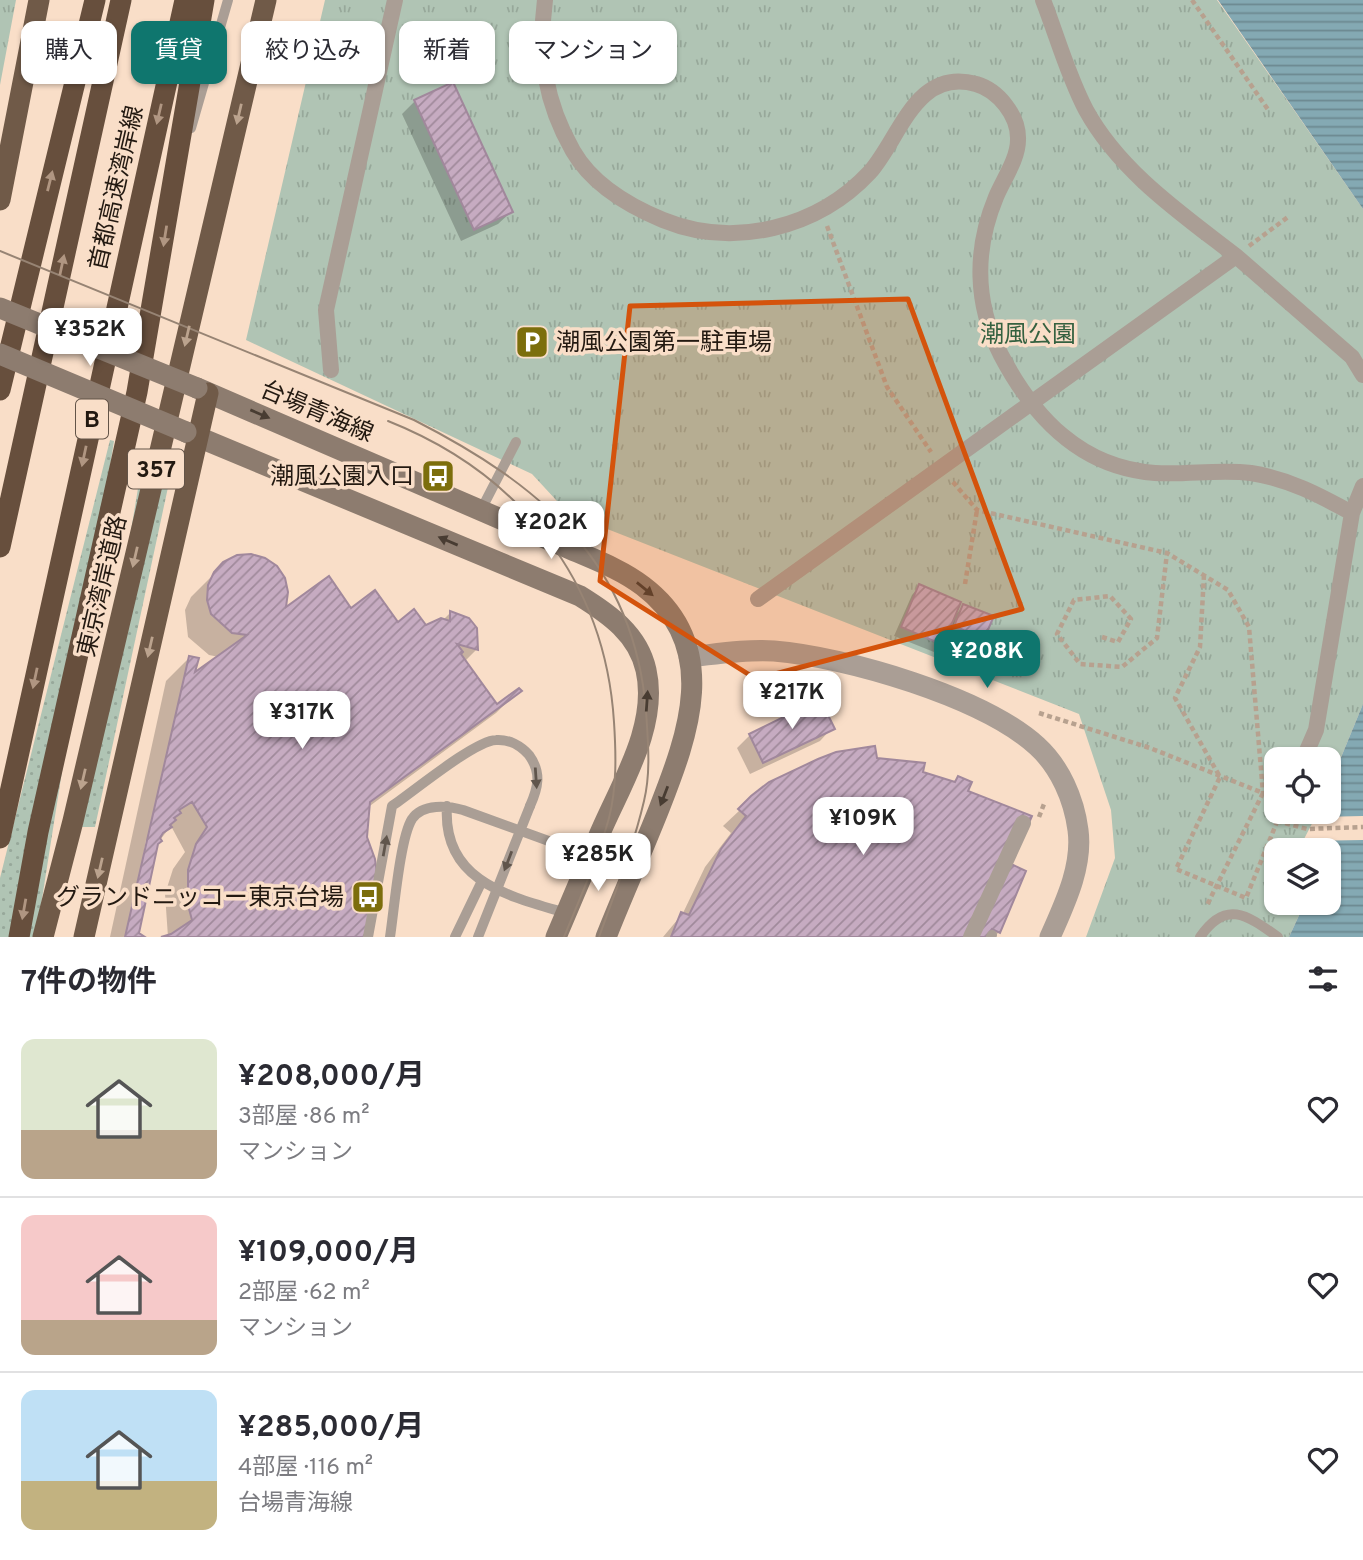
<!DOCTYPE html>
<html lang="ja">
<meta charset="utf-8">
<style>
body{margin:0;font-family:Overpass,"Noto Sans JP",sans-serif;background:#f7f7f7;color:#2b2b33;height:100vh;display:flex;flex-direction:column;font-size:26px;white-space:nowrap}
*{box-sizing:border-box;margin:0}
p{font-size:23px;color:#7c7c81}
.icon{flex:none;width:38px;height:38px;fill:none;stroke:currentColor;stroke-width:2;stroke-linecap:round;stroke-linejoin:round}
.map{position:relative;height:937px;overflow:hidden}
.panel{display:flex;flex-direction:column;background:#fff;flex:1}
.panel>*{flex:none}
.top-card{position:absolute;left:21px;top:21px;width:700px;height:63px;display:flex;gap:14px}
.buttons{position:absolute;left:1264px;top:747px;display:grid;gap:14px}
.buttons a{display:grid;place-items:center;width:77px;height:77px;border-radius:14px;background:#fff;box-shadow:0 2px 5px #0004;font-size:35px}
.price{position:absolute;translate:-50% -60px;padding:0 16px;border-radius:14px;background:#fff;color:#222;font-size:23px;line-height:46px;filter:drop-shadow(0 2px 4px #0008)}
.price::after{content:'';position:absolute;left:50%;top:42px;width:21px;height:16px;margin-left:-10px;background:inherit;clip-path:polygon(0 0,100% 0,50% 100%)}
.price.on{background:#0f766e;color:#fff}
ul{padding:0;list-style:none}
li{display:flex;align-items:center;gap:21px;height:175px;padding:0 21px}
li+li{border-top:2px solid #e1e1e2}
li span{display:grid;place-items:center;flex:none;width:196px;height:140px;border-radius:14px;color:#555}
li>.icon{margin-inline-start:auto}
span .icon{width:84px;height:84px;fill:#fffc;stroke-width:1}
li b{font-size:30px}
h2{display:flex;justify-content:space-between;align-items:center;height:84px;padding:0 21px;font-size:30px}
.chip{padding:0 24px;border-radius:14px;background:#fff;box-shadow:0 2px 5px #0004;font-size:24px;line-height:63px}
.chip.on{background:#0f766e;color:#fff}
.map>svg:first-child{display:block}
.grass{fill:url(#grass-dots)}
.park{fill:url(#park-tufts)}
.water{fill:url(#water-rules)}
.pier{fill:#f9dec8}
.shadow{fill:#0003;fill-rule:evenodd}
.building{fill:url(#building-hatch);stroke:#a1889c;stroke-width:2}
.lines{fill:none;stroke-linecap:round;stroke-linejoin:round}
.path{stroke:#b7a18f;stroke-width:4.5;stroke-dasharray:5 3.5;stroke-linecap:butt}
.service{stroke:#aa9e95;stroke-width:10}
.pedestrian{stroke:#aa9e95;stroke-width:16}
.tertiary{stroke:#aa9e95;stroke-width:21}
.secondary{stroke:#8d7c6f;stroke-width:21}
.trunk{stroke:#705a48;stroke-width:21}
.motorway{stroke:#674f3d;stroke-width:21}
.tram{stroke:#978474;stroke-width:2}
.service-bridge{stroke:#aa9e95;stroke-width:10}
.secondary-bridge{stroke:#8d7c6f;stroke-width:21}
.oneway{fill:#b09682}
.oneway2{fill:#bba38e}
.oneway3{fill:#483c32}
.oneway4{fill:#60554c}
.marked{fill:#d4530c;fill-opacity:0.2;stroke:#d4530c;stroke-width:5;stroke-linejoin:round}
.labels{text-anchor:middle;stroke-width:7;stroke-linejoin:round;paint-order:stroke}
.shield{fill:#f9dec8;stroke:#635448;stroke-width:2}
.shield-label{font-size:23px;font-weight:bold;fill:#231911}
.street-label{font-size:24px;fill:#231911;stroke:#f9dec8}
.park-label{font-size:24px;fill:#346140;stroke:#f9dec8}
.poi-label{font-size:24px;fill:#231911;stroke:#f9dec8;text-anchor:end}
</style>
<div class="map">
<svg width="1363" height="937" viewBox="0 0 1363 937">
<defs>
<pattern id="grass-dots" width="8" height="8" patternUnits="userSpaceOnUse" patternTransform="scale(1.75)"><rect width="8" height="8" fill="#b0c4b4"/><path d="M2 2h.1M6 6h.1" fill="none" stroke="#97a89a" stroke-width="1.8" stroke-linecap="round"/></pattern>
<pattern id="park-tufts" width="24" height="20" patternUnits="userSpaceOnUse" patternTransform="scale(1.75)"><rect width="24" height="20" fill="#b0c4b4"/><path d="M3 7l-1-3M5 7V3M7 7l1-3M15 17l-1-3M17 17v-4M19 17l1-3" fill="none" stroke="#97a89a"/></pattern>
<pattern id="water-rules" width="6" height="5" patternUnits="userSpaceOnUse" patternTransform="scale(1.75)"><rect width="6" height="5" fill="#84a9b3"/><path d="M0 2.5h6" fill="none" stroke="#6c8990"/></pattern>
<pattern id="building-hatch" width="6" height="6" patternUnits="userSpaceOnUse" patternTransform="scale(1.75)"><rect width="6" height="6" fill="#c6abc1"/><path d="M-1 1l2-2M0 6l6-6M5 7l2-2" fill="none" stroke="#a08a9b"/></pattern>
</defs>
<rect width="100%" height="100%" fill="#f9dec8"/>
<path class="grass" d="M110,440l4,1 -78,496h-36v-59z
M144,452l29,12 -78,363h-13z"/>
<path class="park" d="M0,0h16l-16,85z
M325,0h892l146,209v495l-35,85v-29h-52v52h43l-16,38h-27v53h22l4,6 -13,28h-203l29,-79 -4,-48 -32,-96 -510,-200 -37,-40 -286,-134z"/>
<path class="water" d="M1218,0h145v209z
M1363,704v233h-74l13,-28 -4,-6h30v-53h-25l16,-38h9v-23z"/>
<path class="pier" d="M1318,812l-1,5 46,-1v24l-60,1z"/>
<path class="shadow" d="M415,101l96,111 -13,12 -37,17 -59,-127z
M225,563l59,47h67l46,14 28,3 18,-7 7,-7 27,36 -13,13 32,44 23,-16 -23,23 -129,95 -8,129h-191l-3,-43 8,-25 12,-17 -14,-26 -15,19 -19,89 5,3h-32l56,-256 23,-23 3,18 27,-19 -10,-2 -21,-18 -3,-27 6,-13zM146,840l4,1 -3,11 -4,4z
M920,586l34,30 10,-10 19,32 -8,8 -29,-12 -12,18 -40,-16 18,-41z
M832,728l-12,13 -70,33 -13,-26 13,-13z
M875,760l78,23 5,-5 51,87 -10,67 -5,5h-331l20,-24 22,-46 26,-34 -8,-7 17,-16z"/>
<path class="building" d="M453,82l60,130 -39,18 -60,-130z
M251,554l14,4 12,8 8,12 3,14 -2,15 43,-31 22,32 24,-18 23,32 16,-13 12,16 15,-7 9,3v-10l19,7 8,10 1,22 -21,-6 6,8 -2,2 36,50 22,-16 3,3 -152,111 -3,35 8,22 3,22 -9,46 -6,10h-202l10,-3 21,-14 -4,-15v-35l8,-26 11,-17 -15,-25 -13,8 2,3 -7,5 2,2 -6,5 2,2 -9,6 -3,5 2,3 -4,3 -19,89 6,4h-20l64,-281 10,2 -4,14 52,-37 -15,-2 -21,-19 -4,-14 1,-15 6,-13 9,-10 14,-7z
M919,584l42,18 -18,43 -42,-18z
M963,604l31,12 -10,23 -30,-13z
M820,699l15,30 -72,34 -14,-29z
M875,746l2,12 48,5 -2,9 32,10 3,-6 14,6 -4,9 64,25 -21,48 15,7 -26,62 -8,-4 -6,8h-315l10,-25 8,3 32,-66 25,-33 -8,-7 13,-13 18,-14 49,-23 18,-7z"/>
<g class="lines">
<path class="path" d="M1192,0l77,111
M827,226l60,161 44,65
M1249,246l39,-29
M953,482l24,28 190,43 61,37 21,37 14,166
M1204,575l-4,72 -25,51 45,79 -44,92 70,29 35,-86
M965,584l12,-74
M1102,637l16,5 13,-23 -21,-23 -36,4 -17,34 23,30 42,3 35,-29 10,-85
M751,678l8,12
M1039,713l111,35 113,45 -57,114
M1039,817l5,-13
M1277,821l30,8 56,-2"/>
<path class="service" d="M191,128l37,-128
M481,510l35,-68
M447,806c-5,75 61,90 119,107
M390,937c4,-26 10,-99 22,-118 11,-16 36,-13 51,-9l127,46
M455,937l27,-56
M478,937l52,-131
M991,937l1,-2
M1200,937c26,-38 47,-22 78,0"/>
<path class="pedestrian" d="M545,0c-7,55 0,102 28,151 19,33 56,55 90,69 71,29 155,8 207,-48 30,-34 46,-105 106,-88 22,6 43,32 42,56 0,19 -15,40 -22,57 -22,53 -21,107 5,158 33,63 80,113 154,118 32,2 64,-4 96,0 38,6 68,22 101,40
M1236,256l116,101 11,18
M331,370l-5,-60 69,-310
M758,599l478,-343c-54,-42 -116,-84 -150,-146 -18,-34 -29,-74 -43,-110
M1303,760l13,-30 36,-217 11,-27
M971,937l52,-114"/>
<path class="tertiary" d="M689,657c28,-3 57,-8 85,-6 73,6 209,46 263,95 23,21 37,53 41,84 5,37 -14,75 -28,107"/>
<path class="secondary" d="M197,388l371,160c25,11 53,21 75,38 79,60 45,149 16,223 -17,43 -36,85 -53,128
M186,432l394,164c29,18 58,38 66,74 13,57 -27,117 -48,168 -14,33 -28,66 -42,99"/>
<path class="trunk" d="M0,200l39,-200
M43,937l30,-116 193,-821
M84,937l124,-544"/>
<path class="motorway" d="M0,390l95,-390
M0,547l121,-547
M0,838l185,-838
M19,937l19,-105 99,-440 67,-392"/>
<path class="tram" d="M0,251l414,169c125,64 220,141 232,291 2,30 5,61 -2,90 -11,47 -29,91 -45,136
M388,421c131,52 217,159 226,301 2,31 3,65 -5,96 -11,40 -29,80 -45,119"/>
<path class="service-bridge" d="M368,937l24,-131c21,-14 82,-65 104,-66 13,-1 25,6 33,15 13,18 9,33 1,51"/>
<path class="secondary-bridge" d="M0,308l197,80
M0,354l186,78"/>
</g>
<defs><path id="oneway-solid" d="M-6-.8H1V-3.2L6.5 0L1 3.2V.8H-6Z" transform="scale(1.75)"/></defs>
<g class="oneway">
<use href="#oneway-solid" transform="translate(159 114) rotate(103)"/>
<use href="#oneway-solid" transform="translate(50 181) rotate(-76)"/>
<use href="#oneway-solid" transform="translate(165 236) rotate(99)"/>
<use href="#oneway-solid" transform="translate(62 265) rotate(-78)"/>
<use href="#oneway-solid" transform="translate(84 456) rotate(102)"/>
<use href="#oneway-solid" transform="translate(35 678) rotate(102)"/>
<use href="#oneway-solid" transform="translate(24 909) rotate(100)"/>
</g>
<g class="oneway2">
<use href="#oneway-solid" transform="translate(239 114) rotate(103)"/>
<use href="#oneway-solid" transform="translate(187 336) rotate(103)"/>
<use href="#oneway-solid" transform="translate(135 557) rotate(103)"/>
<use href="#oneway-solid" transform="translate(150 647) rotate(103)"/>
<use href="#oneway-solid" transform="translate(83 779) rotate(103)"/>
<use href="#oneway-solid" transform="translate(100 868) rotate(103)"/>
</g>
<g class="oneway3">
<use href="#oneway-solid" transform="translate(260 414) rotate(23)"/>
<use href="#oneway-solid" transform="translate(448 541) rotate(-157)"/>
<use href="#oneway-solid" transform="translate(645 589) rotate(39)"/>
<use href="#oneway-solid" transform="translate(647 701) rotate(-86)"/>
<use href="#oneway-solid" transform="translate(664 796) rotate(111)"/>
</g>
<g class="oneway4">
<use href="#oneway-solid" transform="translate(536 778) rotate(86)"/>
<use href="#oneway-solid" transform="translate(385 846) rotate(-80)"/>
<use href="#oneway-solid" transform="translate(508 861) rotate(111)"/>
</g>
<path class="marked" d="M908,299l114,310 -266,70 -156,-98 30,-275z"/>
<defs>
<symbol id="parking-square" viewBox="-11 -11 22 22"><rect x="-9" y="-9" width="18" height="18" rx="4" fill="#7c6e0c" stroke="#f9dec8"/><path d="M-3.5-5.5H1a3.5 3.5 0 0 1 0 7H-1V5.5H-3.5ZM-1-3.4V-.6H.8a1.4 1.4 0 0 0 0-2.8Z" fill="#fff"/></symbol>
<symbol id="bus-square" viewBox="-11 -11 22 22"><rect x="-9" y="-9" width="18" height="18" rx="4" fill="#7c6e0c" stroke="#f9dec8"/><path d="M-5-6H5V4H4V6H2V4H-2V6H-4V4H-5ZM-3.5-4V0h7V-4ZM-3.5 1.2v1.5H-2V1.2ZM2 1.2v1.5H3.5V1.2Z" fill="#fff"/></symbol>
</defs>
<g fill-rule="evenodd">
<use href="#parking-square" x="513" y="323" width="38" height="38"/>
<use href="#bus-square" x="419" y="457" width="38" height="38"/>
<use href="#bus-square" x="349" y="878" width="38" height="38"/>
</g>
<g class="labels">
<g class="shield">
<rect x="76" y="399.5" width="32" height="39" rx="5"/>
<rect x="128" y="449.5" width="56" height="39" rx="5"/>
</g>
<g class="shield-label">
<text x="92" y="427">B</text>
<text x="156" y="477">357</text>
</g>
<g class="street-label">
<text transform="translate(116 188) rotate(-77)" y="8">首都高速湾岸線</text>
<text transform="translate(317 411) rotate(23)" y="8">台場青海線</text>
<text transform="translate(102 586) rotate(-77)" y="8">東京湾岸道路</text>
</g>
<g class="park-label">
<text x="1028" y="342">潮風公園</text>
</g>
<g class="poi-label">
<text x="556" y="350" text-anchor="start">潮風公園第一駐車場</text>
<text x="414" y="484">潮風公園入口</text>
<text x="344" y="905">グランドニッコー東京台場</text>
</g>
</g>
</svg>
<div class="buttons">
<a><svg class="icon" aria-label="locate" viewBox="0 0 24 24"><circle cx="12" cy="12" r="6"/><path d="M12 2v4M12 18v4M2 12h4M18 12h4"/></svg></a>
<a><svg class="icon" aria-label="layers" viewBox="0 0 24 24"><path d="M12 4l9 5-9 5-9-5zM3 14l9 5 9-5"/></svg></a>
</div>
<b class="price" style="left:90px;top:368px">¥352K</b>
<b class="price" style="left:551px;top:561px">¥202K</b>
<b class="price on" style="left:987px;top:690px">¥208K</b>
<b class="price" style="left:792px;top:731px">¥217K</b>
<b class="price" style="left:302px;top:751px">¥317K</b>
<b class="price" style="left:863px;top:857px">¥109K</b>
<b class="price" style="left:598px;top:893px">¥285K</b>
<div class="top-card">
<a class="chip">購入</a>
<a class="chip on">賃貸</a>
<a class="chip">絞り込み</a>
<a class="chip">新着</a>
<a class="chip">マンション</a>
</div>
</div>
<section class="panel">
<h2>7件の物件<svg class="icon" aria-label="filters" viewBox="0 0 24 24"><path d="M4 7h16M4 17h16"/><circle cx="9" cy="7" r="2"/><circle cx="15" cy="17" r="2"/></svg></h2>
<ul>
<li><span style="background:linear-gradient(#dfe7d0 65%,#b9a48a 0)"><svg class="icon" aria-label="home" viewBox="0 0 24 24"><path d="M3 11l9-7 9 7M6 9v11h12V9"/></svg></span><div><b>¥208,000/月</b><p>3部屋 · 86 m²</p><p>マンション</p></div><svg class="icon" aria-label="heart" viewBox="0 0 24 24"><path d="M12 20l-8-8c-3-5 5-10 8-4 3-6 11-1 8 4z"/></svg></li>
<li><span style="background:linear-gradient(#f6c9c9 75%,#b9a48a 0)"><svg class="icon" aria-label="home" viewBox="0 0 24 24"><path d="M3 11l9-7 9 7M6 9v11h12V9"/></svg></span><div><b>¥109,000/月</b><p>2部屋 · 62 m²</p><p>マンション</p></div><svg class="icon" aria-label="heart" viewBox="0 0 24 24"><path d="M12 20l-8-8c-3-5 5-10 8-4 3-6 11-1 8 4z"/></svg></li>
<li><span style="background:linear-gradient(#bfe0f5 65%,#c2b280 0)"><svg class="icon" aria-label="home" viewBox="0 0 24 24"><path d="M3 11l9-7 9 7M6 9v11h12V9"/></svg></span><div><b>¥285,000/月</b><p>4部屋 · 116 m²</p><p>台場青海線</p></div><svg class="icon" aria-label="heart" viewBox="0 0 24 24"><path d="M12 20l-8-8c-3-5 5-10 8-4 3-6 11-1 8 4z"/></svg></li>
</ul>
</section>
